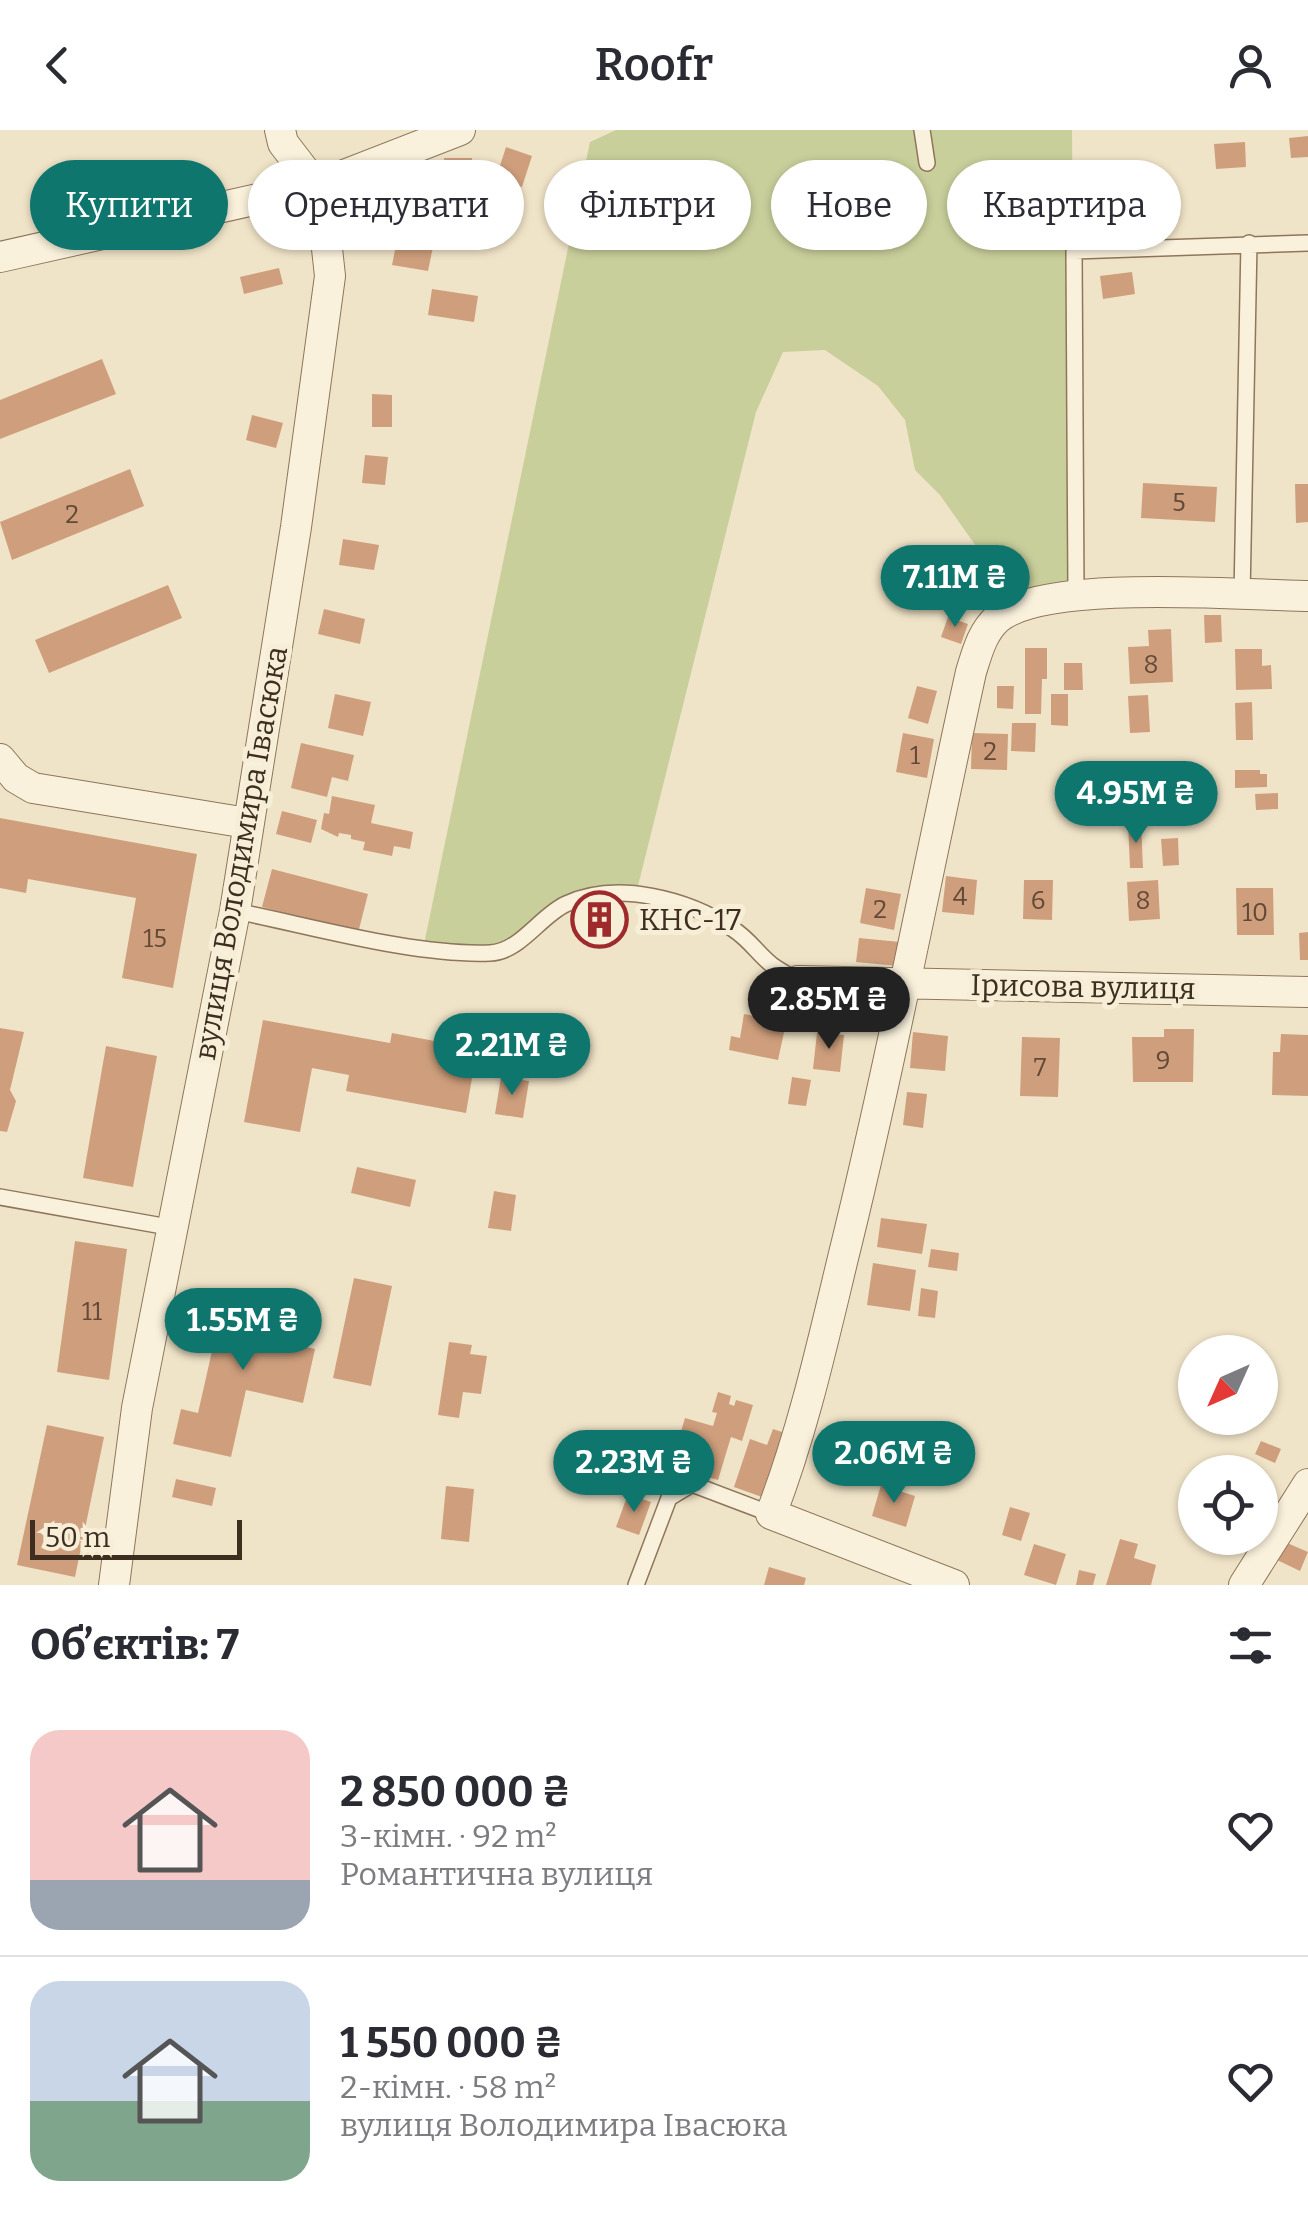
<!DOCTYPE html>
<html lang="uk">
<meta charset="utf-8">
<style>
body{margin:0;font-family:Bitter,serif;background:#f7f7f7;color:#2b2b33;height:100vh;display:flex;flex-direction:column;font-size:38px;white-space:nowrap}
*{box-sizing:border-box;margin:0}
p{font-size:32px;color:#7c7c81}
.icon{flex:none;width:55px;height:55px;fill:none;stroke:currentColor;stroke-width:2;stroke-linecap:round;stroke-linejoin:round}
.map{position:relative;height:1455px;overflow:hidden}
.drawer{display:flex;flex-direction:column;background:#fff;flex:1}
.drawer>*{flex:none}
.guide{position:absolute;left:30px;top:30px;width:1250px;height:90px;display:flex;gap:20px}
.needle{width:65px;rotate:225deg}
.fabs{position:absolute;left:1178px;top:1205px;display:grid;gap:20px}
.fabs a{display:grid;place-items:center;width:100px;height:100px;border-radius:50%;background:#fff;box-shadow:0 2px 8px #0004;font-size:50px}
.scale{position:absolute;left:30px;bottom:25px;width:212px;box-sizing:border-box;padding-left:10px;border:5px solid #3d2e20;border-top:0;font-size:28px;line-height:35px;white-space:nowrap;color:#3d2e20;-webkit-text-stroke:8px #f7eed8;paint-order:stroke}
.price{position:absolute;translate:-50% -85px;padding:0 22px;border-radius:35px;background:#0f766e;color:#fff;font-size:32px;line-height:65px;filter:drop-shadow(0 2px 5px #0008)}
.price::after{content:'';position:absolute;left:50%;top:60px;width:30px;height:22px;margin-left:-15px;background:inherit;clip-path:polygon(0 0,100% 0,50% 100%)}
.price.selected{background:#222;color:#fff}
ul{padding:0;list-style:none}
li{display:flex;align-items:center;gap:30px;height:250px;padding:0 30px}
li+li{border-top:2px solid #e1e1e2}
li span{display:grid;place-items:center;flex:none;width:280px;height:200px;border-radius:30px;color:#555}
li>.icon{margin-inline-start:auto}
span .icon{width:120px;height:120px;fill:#fffc;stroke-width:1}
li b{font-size:42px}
h2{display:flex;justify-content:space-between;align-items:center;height:120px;padding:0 30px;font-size:42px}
.chip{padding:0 35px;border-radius:45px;background:#fff;box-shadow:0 2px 8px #0004;font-size:35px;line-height:90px}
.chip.selected{background:#0f766e;color:#fff}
header{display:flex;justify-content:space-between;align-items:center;height:130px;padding:0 30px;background:#fff;font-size:45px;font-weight:600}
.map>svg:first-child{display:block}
.green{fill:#c9cf9b}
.building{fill:#cf9f7d}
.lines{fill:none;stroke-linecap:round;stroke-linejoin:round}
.service-casing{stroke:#8d765c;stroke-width:18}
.minor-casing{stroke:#8d765c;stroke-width:32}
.service{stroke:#faf1dc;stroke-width:15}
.minor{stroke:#faf1dc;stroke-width:30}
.labels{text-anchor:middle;stroke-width:10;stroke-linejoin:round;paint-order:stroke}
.number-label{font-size:25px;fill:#624a37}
.street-label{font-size:30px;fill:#3d2e20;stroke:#f7eed8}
.poi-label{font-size:30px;fill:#3d2e20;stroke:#f7eed8;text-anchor:start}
</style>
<header><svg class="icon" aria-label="back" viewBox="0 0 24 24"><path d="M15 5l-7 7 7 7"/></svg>Roofr<svg class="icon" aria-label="person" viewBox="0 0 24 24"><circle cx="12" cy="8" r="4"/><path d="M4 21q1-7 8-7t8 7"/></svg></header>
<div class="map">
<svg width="1308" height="1455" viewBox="0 0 1308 1455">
<rect width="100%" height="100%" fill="#f0e4c8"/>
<path class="green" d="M616,0h456l4,463 -58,13 -78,-111 -25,-25 -10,-50 -27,-34 -53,-36 -42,2 -27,60 -120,482 -72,11 -58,44h-83l167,-807z"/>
<path class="building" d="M1308,6v21l-17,1 -2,-20z
M1245,12l1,25 -30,2 -2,-25z
M506,17l26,9 -10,31 -26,-9z
M444,28h28l-1,27h-27z
M1133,35l2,21 -33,1 -1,-21z
M397,110l36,7 -5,24 -36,-6z
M279,138l4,16 -39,10 -4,-17z
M1132,142l3,22 -32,5 -3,-23z
M432,159l46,7 -4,26 -46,-7z
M102,229l14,35 -116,45v-39z
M372,264l20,1v32h-20z
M252,285l31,8 -7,25 -30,-8z
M365,325l23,2 -3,28 -23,-2z
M130,339l14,37 -132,54 -12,-38z
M1143,353l74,4 -2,35 -74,-4z
M1295,354h13v38l-12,1z
M343,409l36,6 -5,25 -35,-5z
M168,455l14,33 -133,55 -14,-33z
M324,479l41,10 -5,25 -42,-10z
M1204,485h17l1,27 -17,1z
M948,487l20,7 -7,20 -20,-7z
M1171,499l2,53 -43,2 -2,-37 21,-1 -1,-16z
M1025,518h22v31h-5l-1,35h-16z
M1235,519h27v17l9,-1 1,24 -36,1z
M1064,533h18l1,27h-19z
M917,556l20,5 -9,33 -20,-6z
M997,556h17l-1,23 -16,-1z
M335,564l36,8 -8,34 -35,-8z
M1051,564h17v32l-17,-1z
M1148,565l2,37 -20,1 -2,-37z
M1252,572l1,38h-17l-1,-37z
M1012,593h24l-1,29 -24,-1z
M903,603l31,6 -7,39 -31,-6z
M972,603l36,1 -1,36 -36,-1z
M301,613l53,12 -6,26 -16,-4 -5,20 -36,-9z
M1235,640h25v4h7v13l-32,1z
M1278,663v16l-22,1 -1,-16z
M332,666l43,9 -4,18 42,9 -3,17 -16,-3 -2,10 -29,-6 2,-8 -14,-3v-4l-12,-2 -1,4 -17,-8 3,-16 5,1z
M282,681l35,9 -6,23 -35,-9z
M0,688l197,36 -24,134 -51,-10 14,-80 -108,-19 -2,14 -26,-5z
M1128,693h13l2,45h-13z
M1178,708l1,27 -16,1 -2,-27z
M272,739l96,25 -10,39 -96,-26z
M946,746l31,4 -3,35 -32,-3z
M1024,750h29l-1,40 -29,-1z
M1158,750l2,39 -31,2 -2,-39z
M866,758l35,6 -7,36 -34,-7z
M1236,758h37l1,47h-37z
M592,775l24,8 -8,22 -24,-9z
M1308,802v28h-8l-1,-27z
M859,808l41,4 -2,24 -42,-4z
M744,884l20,4 -1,6 22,4 -7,32 -49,-10 2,-14 9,2z
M263,890l127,23 2,-10 85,16 -11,64 -120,-22 3,-16 -37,-7 -12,64 -56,-10z
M0,898l24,4 -14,58 6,11 -9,31 -7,-1z
M1164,899h30l-1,53h-60l-1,-45h32z
M913,902l35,4 -3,35 -35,-3z
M817,903l27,2 -4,37 -27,-3z
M1281,904l27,1v61l-36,-1 1,-43h7z
M1022,907l38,1 -2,59 -38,-1z
M106,916l51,10 -24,131 -50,-9z
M501,947l28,4 -6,37 -28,-4z
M792,947l19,3 -5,26 -18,-2z
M907,962l20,2 -4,34 -20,-3z
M357,1037l59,13 -6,27 -59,-14z
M494,1061l22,4 -5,36 -23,-3z
M881,1088l46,6 -5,30 -45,-7z
M75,1111l52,8 -18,131 -52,-8z
M931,1119l28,4 -2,18 -29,-4z
M873,1133l43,7 -6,41 -43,-6z
M354,1148l38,8 -21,100 -38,-8z
M921,1158l17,3 -3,27 -17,-2z
M226,1159l50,12 -9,37 48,11 -12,54 -57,-13 -15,67 -58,-13 8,-35 17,4z
M449,1212l23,3 -2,9 17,2 -6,38 -18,-2 -4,26 -21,-3z
M718,1262l13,4 -2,8 5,2 2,-6 17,5 -11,36 -11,-4 -13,43 -24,-7 3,-7 -24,-8 12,-40 28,8 4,-13 -5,-1z
M47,1295l57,12 -29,140 -58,-12z
M773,1299l12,4 -23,64 -28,-10 16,-48 17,6z
M1261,1311l20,8 -6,14 -20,-9z
M627,1330l40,14 -6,17 -39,-14z
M176,1349l40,9 -4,18 -40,-9z
M881,1355l34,11 -9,31 -34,-11z
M446,1356l28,3 -5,53 -28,-3z
M628,1364l23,8 -12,33 -23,-8z
M1010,1377l20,6 -9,28 -19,-6z
M1120,1409l18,5 -4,14 22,7 -5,20h-45z
M1285,1412l23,10 -8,19 -23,-11z
M1034,1414l32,10 -10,31 -32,-10z
M769,1437l37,11 -2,7h-40z
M1079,1440l17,4 -3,11h-17z"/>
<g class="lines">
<defs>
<path id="service" d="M922,0l5,33
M1076,463l-2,-342 234,-8
M1242,465l7,-352
M235,781c76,15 179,45 255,42 30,-1 50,-37 76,-49 51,-24 122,-5 167,25 16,10 25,25 39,36 8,6 18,11 26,16
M0,1067l174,31
M636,1455l33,-87 23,-14 79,30"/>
<path id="minor" d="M0,127l316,-71 144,-56
M0,629l16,19 17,10 214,35
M798,851l510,11
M114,1455l23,-177 98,-497 61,-384 34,-251 -8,-73 -6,-17 -33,-43 -3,-13
M954,1455l-183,-71c32,-83 51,-169 72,-256 48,-194 85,-391 128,-586 6,-19 11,-40 27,-54 49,-39 242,-23 310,-22
M1244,1455l64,-101"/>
</defs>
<use href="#service" class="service-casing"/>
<use href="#minor" class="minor-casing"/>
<use href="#service" class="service"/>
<use href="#minor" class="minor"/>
</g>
<defs>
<symbol id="building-ring" viewBox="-11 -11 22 22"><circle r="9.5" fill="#f7eed8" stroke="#9e2a2b" stroke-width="1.5"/><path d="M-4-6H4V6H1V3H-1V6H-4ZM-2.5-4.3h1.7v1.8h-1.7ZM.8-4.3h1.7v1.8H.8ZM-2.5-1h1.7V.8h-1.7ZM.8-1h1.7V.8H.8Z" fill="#9e2a2b"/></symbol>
</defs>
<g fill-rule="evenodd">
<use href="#building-ring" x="568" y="758" width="63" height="63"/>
</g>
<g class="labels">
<g class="number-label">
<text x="1179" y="381">5</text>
<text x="72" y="393">2</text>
<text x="1151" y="543">8</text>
<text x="990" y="630">2</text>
<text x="915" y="634">1</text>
<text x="960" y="775">4</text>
<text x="1038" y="779">6</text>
<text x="1143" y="779">8</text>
<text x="880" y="788">2</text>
<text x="1255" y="791">10</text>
<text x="155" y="817">15</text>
<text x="1163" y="939">9</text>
<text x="1040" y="946">7</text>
<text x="92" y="1190">11</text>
</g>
<g class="street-label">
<text transform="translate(241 723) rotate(-80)" y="10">вулиця Володимира Івасюка</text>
<text transform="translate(1083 857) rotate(1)" y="10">Ірисова вулиця</text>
</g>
<g class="poi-label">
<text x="639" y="800">КНС-17</text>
</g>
</g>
</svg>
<div class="fabs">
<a><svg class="needle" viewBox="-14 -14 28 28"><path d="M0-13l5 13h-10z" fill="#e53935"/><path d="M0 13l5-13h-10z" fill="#7c7c81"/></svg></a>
<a><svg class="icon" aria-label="locate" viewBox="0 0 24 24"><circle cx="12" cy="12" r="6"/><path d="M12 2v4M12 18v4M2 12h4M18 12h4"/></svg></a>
</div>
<div class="scale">50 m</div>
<b class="price" style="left:955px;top:500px">7.11M ₴</b>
<b class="price" style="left:1136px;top:716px">4.95M ₴</b>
<b class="price selected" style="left:829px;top:922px">2.85M ₴</b>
<b class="price" style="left:512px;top:968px">2.21M ₴</b>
<b class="price" style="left:243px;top:1243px">1.55M ₴</b>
<b class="price" style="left:894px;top:1376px">2.06M ₴</b>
<b class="price" style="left:634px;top:1385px">2.23M ₴</b>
<div class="guide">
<a class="chip selected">Купити</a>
<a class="chip">Орендувати</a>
<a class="chip">Фільтри</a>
<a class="chip">Нове</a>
<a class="chip">Квартира</a>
</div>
</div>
<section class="drawer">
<h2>Об’єктів: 7<svg class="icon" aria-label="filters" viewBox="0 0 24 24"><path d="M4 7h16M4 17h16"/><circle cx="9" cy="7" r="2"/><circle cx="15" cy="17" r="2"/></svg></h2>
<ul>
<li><span style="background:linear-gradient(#f6c9c9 75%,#9aa5b1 0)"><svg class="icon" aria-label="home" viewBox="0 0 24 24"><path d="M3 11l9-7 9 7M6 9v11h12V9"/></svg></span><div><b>2 850 000 ₴</b><p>3-кімн. · 92 m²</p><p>Романтична вулиця</p></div><svg class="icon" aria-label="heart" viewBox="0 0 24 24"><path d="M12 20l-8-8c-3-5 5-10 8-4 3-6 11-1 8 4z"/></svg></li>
<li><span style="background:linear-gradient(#c9d6e8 60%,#7fa58c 0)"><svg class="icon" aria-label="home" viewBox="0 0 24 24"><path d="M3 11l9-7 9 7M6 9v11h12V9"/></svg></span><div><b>1 550 000 ₴</b><p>2-кімн. · 58 m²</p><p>вулиця Володимира Івасюка</p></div><svg class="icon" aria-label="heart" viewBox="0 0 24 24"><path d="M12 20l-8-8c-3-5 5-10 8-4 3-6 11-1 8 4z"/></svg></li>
</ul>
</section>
